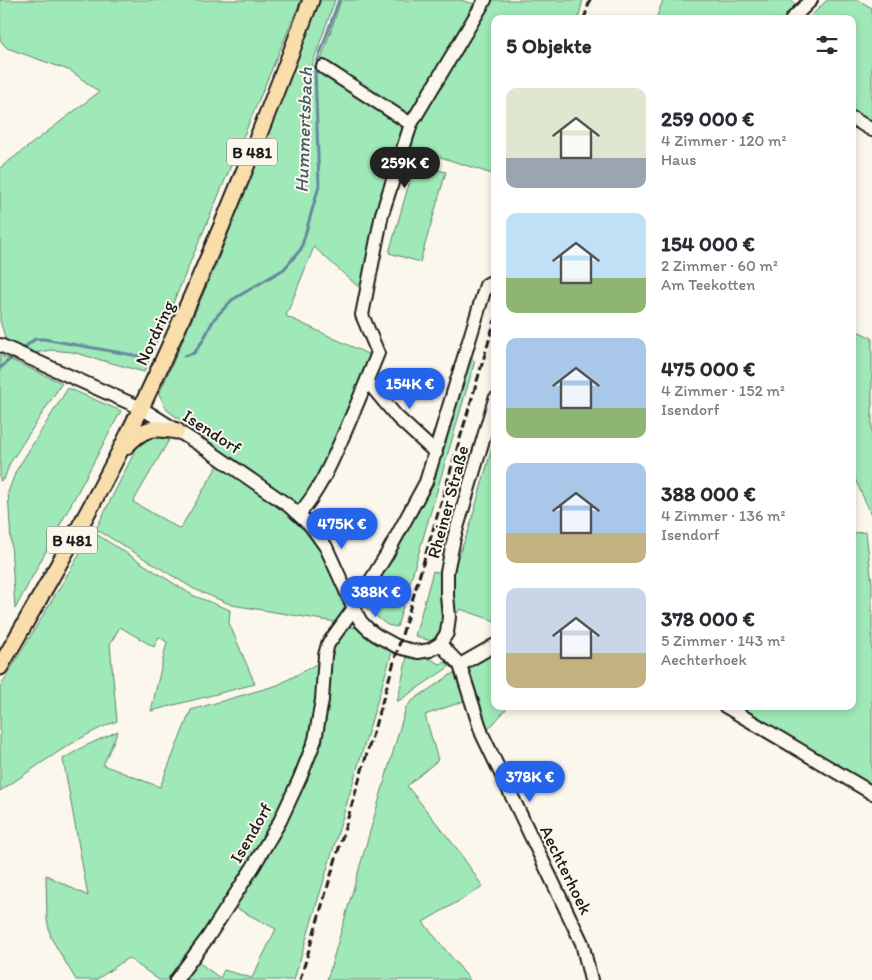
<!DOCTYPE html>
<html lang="de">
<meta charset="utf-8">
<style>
body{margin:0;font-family:Itim,sans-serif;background:#f7f7f7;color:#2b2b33;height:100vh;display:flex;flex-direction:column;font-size:19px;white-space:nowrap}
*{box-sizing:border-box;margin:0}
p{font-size:16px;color:#7c7c81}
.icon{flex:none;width:28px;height:28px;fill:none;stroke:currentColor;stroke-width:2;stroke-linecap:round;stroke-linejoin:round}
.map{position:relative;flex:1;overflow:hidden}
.panel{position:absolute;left:491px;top:15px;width:365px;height:695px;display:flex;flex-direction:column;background:#fff;border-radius:10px;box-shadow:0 2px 8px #0003}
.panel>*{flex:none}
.price{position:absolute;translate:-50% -42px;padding:0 11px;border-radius:18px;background:#2563eb;color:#fff;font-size:16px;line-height:32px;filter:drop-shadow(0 1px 2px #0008)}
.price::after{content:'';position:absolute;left:50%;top:30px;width:15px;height:11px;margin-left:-8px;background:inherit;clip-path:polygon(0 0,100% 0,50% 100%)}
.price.current{background:#222;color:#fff}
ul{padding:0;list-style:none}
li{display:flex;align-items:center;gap:15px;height:125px;padding:0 15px}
li span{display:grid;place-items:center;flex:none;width:140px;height:100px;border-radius:10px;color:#555}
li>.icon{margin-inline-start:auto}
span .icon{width:60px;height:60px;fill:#fffc;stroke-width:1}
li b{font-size:21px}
h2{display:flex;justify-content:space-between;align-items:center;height:60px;padding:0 15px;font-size:21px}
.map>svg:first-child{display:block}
.green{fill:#9fe8b7;stroke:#5e826a}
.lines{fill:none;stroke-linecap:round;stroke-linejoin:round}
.stream{stroke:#638a9e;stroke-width:3}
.minor-casing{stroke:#1c1c1c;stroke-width:16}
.major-casing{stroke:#1c1c1c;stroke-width:19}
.minor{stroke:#fbf7ec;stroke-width:12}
.major{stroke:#f9deab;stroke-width:15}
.rail{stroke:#1c1c1c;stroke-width:3;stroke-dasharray:8 4;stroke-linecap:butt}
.labels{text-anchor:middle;stroke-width:4;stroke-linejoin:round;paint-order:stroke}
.shield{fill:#fbf7ec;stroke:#5f5e5a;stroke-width:1}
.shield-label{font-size:16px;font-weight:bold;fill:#1c1c1c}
.street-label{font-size:18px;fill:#1c1c1c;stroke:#fbf7ec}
.water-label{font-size:19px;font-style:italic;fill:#465c68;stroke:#fbf7ec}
</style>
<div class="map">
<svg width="872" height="980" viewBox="0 0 872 980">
<rect width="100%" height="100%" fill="#fbf7ec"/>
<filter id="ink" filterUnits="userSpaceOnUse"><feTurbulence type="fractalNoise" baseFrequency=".02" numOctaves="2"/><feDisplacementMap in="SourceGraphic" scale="10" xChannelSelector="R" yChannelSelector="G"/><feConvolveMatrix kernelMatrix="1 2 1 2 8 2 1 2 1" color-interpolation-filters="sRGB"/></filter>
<g filter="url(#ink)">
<path class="green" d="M0,0h301l-157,372 -72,-20 -22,-2 -15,3 -29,-13 -6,-19v-153l99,-76 -28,-21 -64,-23 -7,-8z
M315,0h20l-23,65 94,60 -42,167 -50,-45 -28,69 86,40 -52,122 -22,30 -131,-98 -8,-16 57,-129z
M341,0h119l19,5 -69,116 -90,-58z
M489,0h94l-5,19h-83v156l-88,-29 8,-22z
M663,0h128l8,7 -13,12h-130z
M827,0h31l14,8v119l-19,-13 -1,-95h-44z
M415,163l31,9 -26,90 -31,-9z
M853,329l19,9v178l-19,-41z
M0,355l62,28 -52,80 -6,16 -4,2z
M468,358l7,3 -78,266 -10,-2 -26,-21 31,-52z
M68,388l53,23 -106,198 -7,-117 8,-21z
M155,436l14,4 -36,62 47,27 38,-64c32,22 74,43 97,77 13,20 21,44 31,67l-11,13 -103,-17 -38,-16 -98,-60 41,-82 8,-7z
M492,448h3v173l-35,-12 -4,6h-12c-2,11 -5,18 -13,26l-16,-5 18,-65 18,4 18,-46z
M93,532l99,63 38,15 -1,13 26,61 -104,27 16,-69 -8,-5 -5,10 -34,-20 -10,17 7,77c-42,16 -80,46 -117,70v-104z
M866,532l6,51v203l-134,-80h114l1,-173z
M347,626l11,2 13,13 21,11 -98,328h-112l15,-19 23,17 4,-8 28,8 24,-49 -44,-23 73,-128 24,-124 6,-14z
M495,650v56h14l-23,26 -21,-65z
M407,657l24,2 8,5 8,-2 2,5 -52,35z
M320,662l-8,77 -35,80 -27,46 -78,115h-13l-31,-22 -32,22h-20l-25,-42 -4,-18 -1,-45 42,21 -25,-137 20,-12 35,-16 -15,34 57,22 31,-77 87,-25z
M458,670l9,30 -42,15 13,45 -31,26 51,64 25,37 -60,35 47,58h-143l79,-273 7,-7z"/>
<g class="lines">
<path class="stream" d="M20,351l15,-12h9l100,18
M184,356l10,-3 8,-11 12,-23 18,-19 52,-31 17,-20 18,-63 -4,-118 24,-68
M0,368l15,-13"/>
<defs>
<path id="minor" d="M792,19l19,-19
M323,67l88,57
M852,118l20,12
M0,345l141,63 67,42 81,56 22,20 15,21 30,66 5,9 7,7 8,6 22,12 20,5 12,-2 10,-6 7,-11 2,-16 -2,-22v-23l7,-34 41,-139
M367,381l30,36 39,36
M299,514c21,-24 32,-51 45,-80 12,-27 23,-54 34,-81l-16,-38 20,-101 29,-90 74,-124
M440,644l20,21 22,69 100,209 9,37
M460,665l35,-20
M725,706l147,87
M176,980l32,-43 45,-70 27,-46 20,-43 15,-38 7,-40 3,-45 3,-11 26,-36 33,-54 39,-72 60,-197 9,-5"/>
<path id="major" d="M125,447c19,-20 26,-20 52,-16
M0,667c49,-86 99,-170 141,-259 63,-133 118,-270 170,-408"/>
</defs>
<use href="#minor" class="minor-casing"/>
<use href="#major" class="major-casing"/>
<use href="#minor" class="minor"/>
<use href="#major" class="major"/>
<path class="rail" d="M584,19l6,-19
M300,980l195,-660"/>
</g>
</g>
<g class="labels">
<g class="shield">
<rect x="227" y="138.5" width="50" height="27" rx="4"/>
<rect x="47" y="526.5" width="50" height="27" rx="4"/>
</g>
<g class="shield-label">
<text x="252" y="158">B 481</text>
<text x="72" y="546">B 481</text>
</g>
<g class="street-label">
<text transform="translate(155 333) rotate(-65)" y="6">Nordring</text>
<text transform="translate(212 432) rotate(33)" y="6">Isendorf</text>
<text transform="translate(448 502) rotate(-75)" y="6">Rheiner Straße</text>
<text transform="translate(251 833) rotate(-60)" y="6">Isendorf</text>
<text transform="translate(566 870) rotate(64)" y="6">Aechterhoek</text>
</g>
<g class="water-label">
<text transform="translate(303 130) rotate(-88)" y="7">Hummertsbach</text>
</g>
</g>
</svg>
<b class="price current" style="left:405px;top:189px">259K €</b>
<b class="price" style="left:410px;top:410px">154K €</b>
<b class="price" style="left:342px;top:550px">475K €</b>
<b class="price" style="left:376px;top:618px">388K €</b>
<b class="price" style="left:530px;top:803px">378K €</b>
<section class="panel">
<h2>5 Objekte<svg class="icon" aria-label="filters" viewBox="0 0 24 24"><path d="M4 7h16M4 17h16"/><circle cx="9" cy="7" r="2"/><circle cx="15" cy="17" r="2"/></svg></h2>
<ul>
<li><span style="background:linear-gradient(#dfe7d0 70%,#9aa5b1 0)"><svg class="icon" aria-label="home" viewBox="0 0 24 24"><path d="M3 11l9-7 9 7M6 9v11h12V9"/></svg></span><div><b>259 000 €</b><p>4 Zimmer · 120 m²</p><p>Haus</p></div></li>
<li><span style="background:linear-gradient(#bfe0f5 65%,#8fb573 0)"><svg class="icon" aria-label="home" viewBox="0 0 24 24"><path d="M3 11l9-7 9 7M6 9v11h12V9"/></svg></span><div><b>154 000 €</b><p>2 Zimmer · 60 m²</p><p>Am Teekotten</p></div></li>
<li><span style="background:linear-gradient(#a9c7e8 70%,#8fb573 0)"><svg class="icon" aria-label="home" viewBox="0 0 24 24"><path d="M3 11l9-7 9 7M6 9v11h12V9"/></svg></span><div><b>475 000 €</b><p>4 Zimmer · 152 m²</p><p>Isendorf</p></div></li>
<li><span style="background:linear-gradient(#a9c7e8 70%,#c2b280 0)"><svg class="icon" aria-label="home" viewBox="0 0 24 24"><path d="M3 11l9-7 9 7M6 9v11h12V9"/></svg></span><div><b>388 000 €</b><p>4 Zimmer · 136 m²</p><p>Isendorf</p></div></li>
<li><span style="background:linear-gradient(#c9d6e8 65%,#c2b280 0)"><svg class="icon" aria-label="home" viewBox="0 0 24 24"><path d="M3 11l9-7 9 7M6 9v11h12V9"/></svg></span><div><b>378 000 €</b><p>5 Zimmer · 143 m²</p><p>Aechterhoek</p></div></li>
</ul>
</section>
</div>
